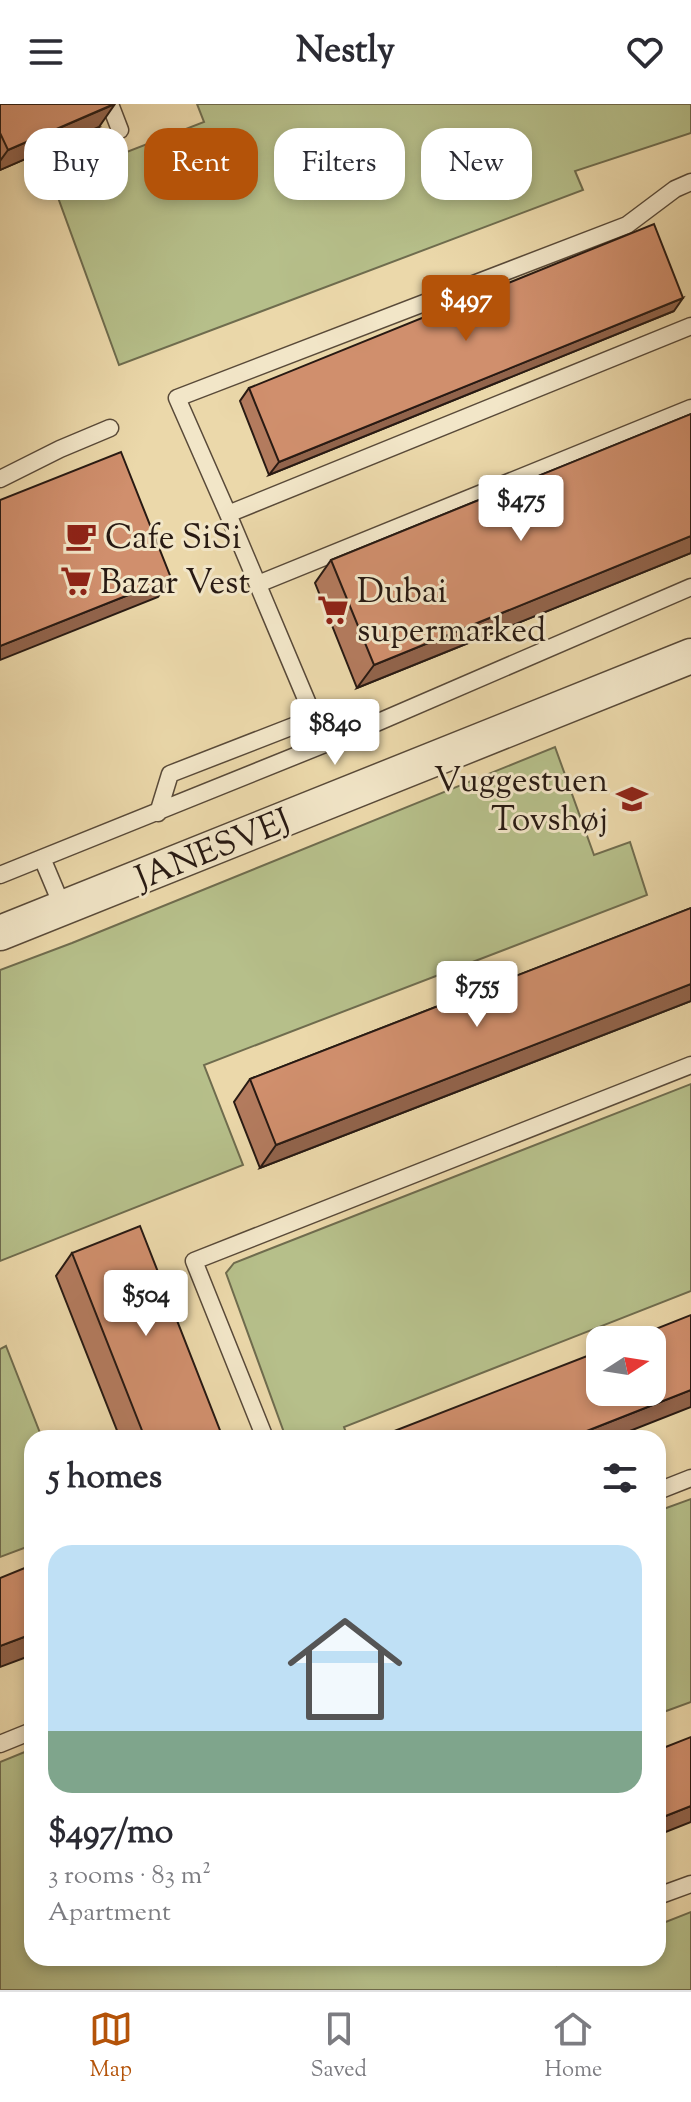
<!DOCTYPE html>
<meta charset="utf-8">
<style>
body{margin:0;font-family:"Sorts Mill Goudy",serif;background:#f7f7f7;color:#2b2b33;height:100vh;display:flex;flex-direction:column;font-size:30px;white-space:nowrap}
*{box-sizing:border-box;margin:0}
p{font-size:26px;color:#7c7c81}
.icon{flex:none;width:44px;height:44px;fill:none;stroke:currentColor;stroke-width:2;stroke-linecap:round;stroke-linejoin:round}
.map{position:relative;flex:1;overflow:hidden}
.details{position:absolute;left:24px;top:1326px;width:642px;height:536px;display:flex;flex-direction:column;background:#fff;border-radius:24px;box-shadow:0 4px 12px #0003}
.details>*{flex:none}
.banner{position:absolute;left:24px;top:24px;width:644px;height:72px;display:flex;gap:16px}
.needle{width:52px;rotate:78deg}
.controls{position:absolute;left:586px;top:1222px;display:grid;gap:16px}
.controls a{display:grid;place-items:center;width:80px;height:80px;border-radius:16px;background:#fff;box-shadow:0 4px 12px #0003;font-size:40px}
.price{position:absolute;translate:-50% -68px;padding:0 18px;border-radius:8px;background:#fff;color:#222;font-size:26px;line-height:52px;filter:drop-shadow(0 2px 4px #0008)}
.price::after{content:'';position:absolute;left:50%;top:48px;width:24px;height:18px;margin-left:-12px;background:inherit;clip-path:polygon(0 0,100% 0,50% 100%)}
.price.on{background:#b45309;color:#fff}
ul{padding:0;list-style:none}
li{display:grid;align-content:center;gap:16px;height:424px;padding:0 24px}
li span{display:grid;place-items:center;height:248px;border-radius:24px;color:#555}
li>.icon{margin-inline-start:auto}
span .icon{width:144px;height:144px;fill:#fffc;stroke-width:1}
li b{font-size:34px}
h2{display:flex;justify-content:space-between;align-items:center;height:96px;padding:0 24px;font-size:34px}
.tag{padding:0 28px;border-radius:24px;background:#fff;box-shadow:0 4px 12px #0003;font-size:28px;line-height:72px}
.tag.on{background:#b45309;color:#fff}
header{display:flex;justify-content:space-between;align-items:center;height:104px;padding:0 24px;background:#fff;font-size:36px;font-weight:700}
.tab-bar{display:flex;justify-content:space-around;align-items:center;height:112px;border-top:2px solid #e1e1e2;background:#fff;font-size:22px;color:#7c7c81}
.tab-bar a{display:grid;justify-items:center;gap:4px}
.tab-bar .on{color:#b45309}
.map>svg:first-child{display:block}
.green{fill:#b6bf8a;stroke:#6f6c4e;stroke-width:2}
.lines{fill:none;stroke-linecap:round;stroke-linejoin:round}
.lane-casing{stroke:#594a39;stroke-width:19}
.street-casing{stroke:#594a39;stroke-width:37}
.lane{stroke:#f2e6c8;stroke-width:16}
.street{stroke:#f2e6c8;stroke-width:34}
.wall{fill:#b37b5e;stroke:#281a13;stroke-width:2}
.shaded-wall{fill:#92644c;stroke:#281a13;stroke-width:2}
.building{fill:#d08f6d;stroke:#281a13;stroke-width:2}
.labels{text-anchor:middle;stroke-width:6;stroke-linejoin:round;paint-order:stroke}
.poi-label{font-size:34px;fill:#281a13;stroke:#f2e6c8;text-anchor:start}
.street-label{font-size:34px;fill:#281a13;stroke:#f2e6c8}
</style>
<header><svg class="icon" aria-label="menu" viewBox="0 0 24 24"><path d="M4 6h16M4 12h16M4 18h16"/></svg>Nestly<svg class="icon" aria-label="heart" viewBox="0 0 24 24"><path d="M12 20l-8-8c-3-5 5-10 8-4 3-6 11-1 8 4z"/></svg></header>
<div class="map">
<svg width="691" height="1886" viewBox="0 0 691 1886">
<rect width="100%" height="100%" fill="#ebd8aa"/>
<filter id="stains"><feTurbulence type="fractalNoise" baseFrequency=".0025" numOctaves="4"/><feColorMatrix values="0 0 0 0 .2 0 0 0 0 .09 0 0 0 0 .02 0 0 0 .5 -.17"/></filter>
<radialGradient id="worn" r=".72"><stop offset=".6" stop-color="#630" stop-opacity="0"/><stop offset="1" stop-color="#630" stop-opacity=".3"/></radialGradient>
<path class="green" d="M197,0h494v29l-116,38 8,19 -464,175 -67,-184 152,-59z
M555,643l39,108 36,-13 17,53 -443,170 39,100 -243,96v-291l72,-27z
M691,980v207l-347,136 4,11h-62l-60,-165 8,-10z
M6,1242l36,92h-10v107l-32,12v-208z
M691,1395v203l-33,12v-203z
M32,1645v209h520l5,7 17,-7h84v-33l33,-13v78h-691v-228z"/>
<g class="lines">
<defs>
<path id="lane" d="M110,0l10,26
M0,375l60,-30 50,-21
M228,410l463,-188
M258,480l433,-176
M158,709l12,-39 144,-56 -86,-204 -51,-116 450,-173 48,-36 16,-7
M42,754l21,50
M0,771l367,-148 324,-140
M265,1334l-71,-177 497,-196
M658,1387l33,-13
M0,1640l32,-13
M658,1792l33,-12"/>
<path id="street" d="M0,829l691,-277"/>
</defs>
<use href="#lane" class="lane-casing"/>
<use href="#street" class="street-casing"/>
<use href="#lane" class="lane"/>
<use href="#street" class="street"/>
</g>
<path class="wall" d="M0,0l99,23 -99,43z
M674,207l-405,164 -29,-74 9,-13z
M691,310v139l-334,135 -42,-105 16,-23z
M691,804v93l-431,167 -26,-66 16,-23z
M72,1149l151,185h-103l-64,-162z"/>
<path class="shaded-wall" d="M115,0l-16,23 -99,43v-9l8,-11z
M683,194l-9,13 -405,164 10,-13z
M691,432v17l-334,135 17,-23z
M171,474l-13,19 -158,63v-14z
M691,880v17l-431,167 16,-23z
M691,1286v17l-79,31h-43z
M32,1530v21l-32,12v-21z
M691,1702v16l-33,13v-16z"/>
<path class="building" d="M0,0h114l-106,46 -8,-17z
M654,120l29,74 -404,164 -30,-74z
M691,310v122l-317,129 -43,-105z
M121,348l50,126 -171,68v-146z
M691,804v76l-415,161 -26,-66z
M140,1122l83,212h-78l-73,-185z
M691,1211v75l-122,48h-183l-2,-3 216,-84v41h52v-52h-24z
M32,1461v69l-32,12v-68z
M691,1633v69l-33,13v-69z"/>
<defs>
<symbol id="cafe-bare" viewBox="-9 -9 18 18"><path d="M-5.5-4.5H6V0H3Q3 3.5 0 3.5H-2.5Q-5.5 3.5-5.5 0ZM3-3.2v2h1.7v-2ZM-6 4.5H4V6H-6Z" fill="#8f2418" stroke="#f2e6c8" stroke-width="2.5" paint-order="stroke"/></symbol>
<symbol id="supermarket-bare" viewBox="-9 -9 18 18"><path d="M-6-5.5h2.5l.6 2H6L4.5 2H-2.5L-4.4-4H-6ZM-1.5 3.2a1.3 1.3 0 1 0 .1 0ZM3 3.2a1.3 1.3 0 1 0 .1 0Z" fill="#8f2418" stroke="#f2e6c8" stroke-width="2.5" paint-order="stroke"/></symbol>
<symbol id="school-bare" viewBox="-9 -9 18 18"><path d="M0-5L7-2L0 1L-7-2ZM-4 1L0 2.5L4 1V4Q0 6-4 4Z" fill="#8f2418" stroke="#f2e6c8" stroke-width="2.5" paint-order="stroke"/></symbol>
</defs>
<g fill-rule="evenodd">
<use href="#cafe-bare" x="59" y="410" width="44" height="44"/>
<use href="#supermarket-bare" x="54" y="455" width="44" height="44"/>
<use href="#supermarket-bare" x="311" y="484" width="44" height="44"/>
<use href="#school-bare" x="610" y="673" width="44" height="44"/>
</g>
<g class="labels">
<g class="poi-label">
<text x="105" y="444">Cafe SiSi</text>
<text x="100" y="489">Bazar Vest</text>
<text x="357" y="498">Dubai<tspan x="357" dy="39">supermarked</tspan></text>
<text x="608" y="687" text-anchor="end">Vuggestuen<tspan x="608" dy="39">Tovshøj</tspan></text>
</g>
<g class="street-label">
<text transform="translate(212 744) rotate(-22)" y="12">JANESVEJ</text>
</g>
</g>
<rect width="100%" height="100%" filter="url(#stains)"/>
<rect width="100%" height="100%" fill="url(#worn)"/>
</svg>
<div class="controls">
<a><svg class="needle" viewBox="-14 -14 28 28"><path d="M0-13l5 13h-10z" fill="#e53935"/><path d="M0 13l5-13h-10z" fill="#7c7c81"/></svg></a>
</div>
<b class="price on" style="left:466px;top:239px">$497</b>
<b class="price" style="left:521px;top:439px">$475</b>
<b class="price" style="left:335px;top:663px">$840</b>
<b class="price" style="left:477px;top:925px">$755</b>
<b class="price" style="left:146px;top:1234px">$504</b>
<div class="banner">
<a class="tag">Buy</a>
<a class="tag on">Rent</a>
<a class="tag">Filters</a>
<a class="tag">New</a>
</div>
<section class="details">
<h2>5 homes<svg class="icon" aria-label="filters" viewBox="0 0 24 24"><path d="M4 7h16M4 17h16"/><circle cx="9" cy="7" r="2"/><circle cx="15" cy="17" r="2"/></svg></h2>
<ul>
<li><span style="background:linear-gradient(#bfe0f5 75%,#7fa58c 0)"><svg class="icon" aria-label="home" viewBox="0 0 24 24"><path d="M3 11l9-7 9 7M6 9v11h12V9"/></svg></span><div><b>$497/mo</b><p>3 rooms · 83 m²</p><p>Apartment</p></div></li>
</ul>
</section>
</div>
<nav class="tab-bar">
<a class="on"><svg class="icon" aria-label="map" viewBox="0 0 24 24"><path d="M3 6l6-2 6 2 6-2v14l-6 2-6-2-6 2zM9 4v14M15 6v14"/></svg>Map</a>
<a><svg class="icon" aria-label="saved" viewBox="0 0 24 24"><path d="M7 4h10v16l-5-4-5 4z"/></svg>Saved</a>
<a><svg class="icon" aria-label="home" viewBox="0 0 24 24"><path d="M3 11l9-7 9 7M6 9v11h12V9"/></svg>Home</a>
</nav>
